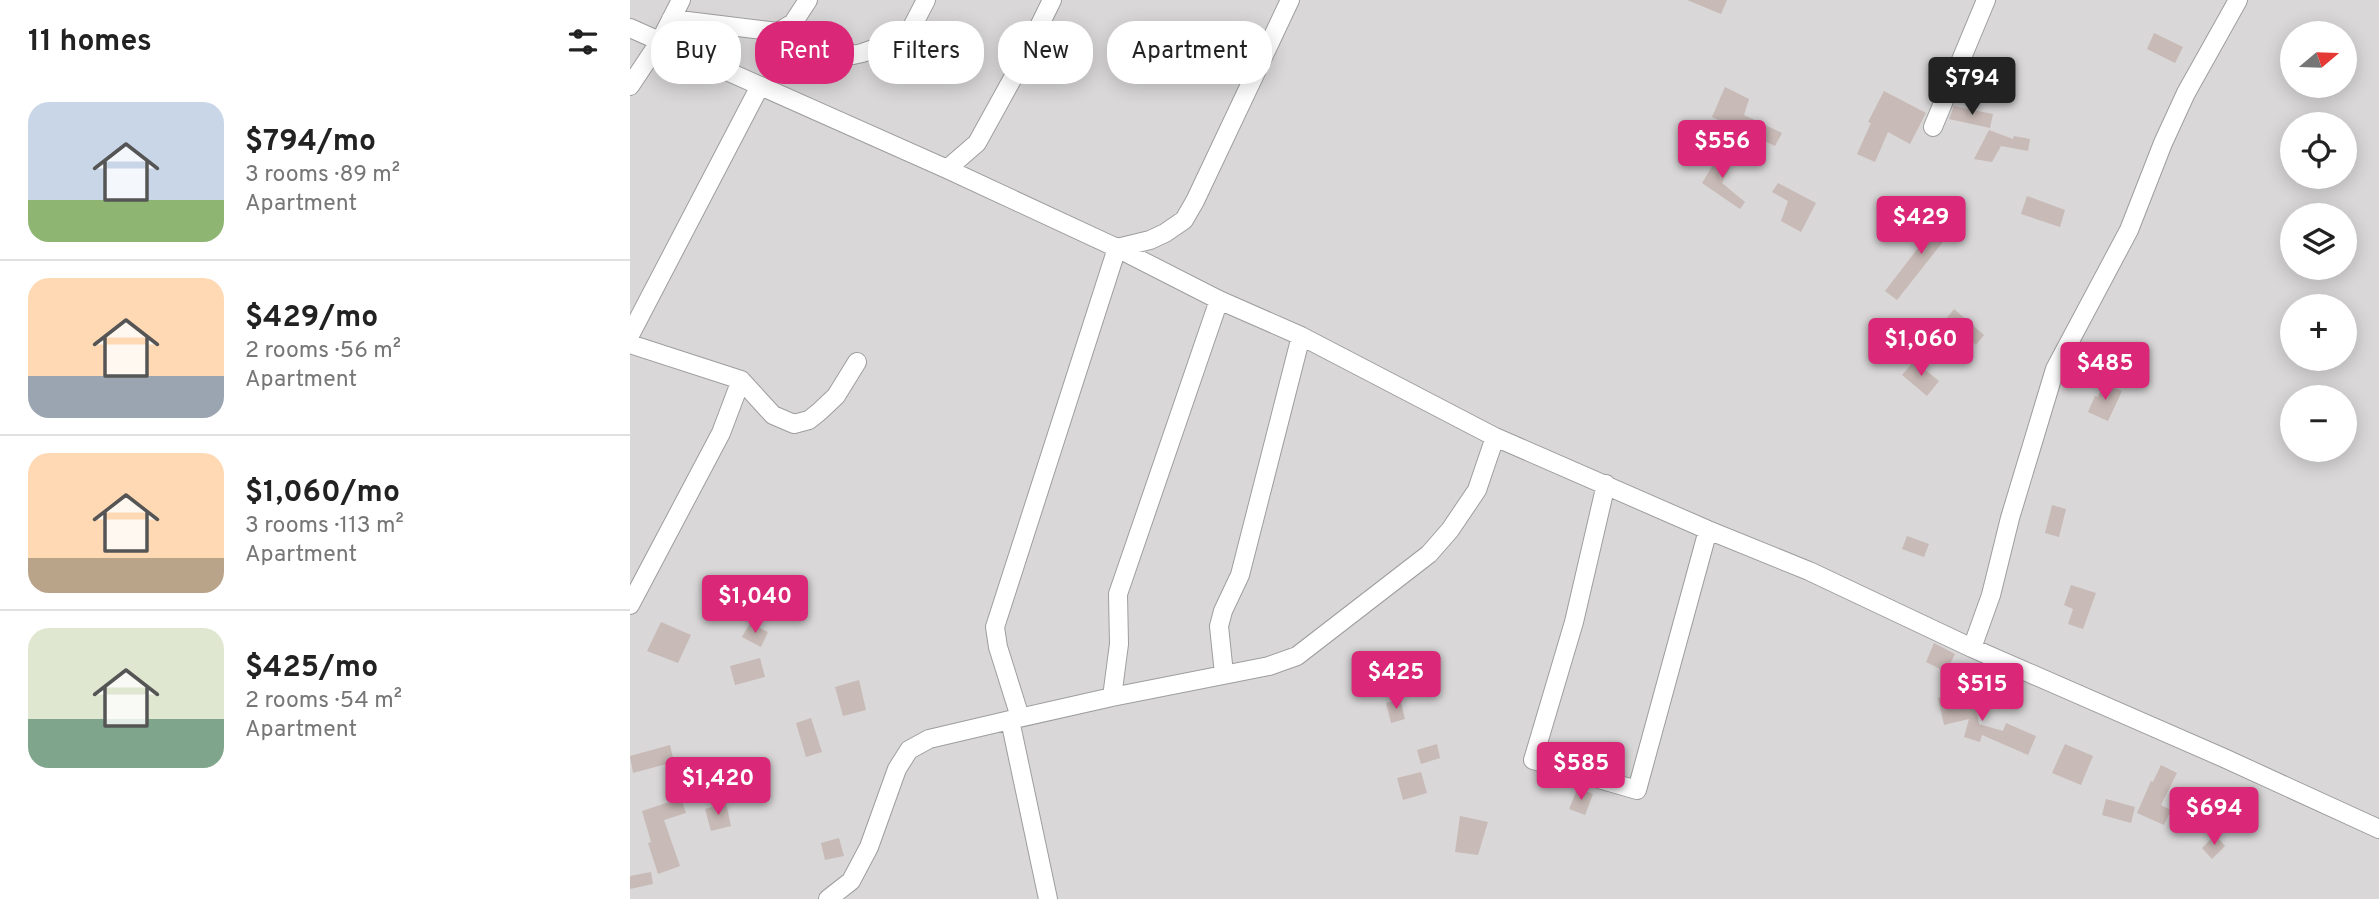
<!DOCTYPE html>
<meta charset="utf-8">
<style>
body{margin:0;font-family:Overpass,sans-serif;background:#f2f2f2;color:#222;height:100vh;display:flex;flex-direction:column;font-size:26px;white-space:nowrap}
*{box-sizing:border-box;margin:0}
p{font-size:23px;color:#767676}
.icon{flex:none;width:38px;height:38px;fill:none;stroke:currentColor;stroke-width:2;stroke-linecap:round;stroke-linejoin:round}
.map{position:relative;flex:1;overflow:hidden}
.panel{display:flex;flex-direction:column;background:#fff;width:630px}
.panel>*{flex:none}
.guide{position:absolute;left:21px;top:21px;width:665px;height:63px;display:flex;gap:14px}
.needle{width:46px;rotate:71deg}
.tools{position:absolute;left:1650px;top:21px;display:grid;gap:14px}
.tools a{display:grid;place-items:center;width:77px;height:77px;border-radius:50%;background:#fff;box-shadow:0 4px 18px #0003;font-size:35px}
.price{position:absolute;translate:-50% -60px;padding:0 16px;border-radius:7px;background:#db2777;color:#fff;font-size:23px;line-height:46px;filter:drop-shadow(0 2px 4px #0008)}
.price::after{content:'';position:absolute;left:50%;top:42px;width:21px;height:16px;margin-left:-10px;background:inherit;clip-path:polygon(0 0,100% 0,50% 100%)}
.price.current{background:#222;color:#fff}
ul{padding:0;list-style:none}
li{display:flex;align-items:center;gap:21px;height:175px;padding:0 28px}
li+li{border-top:2px solid #e0e0e0}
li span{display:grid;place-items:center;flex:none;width:196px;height:140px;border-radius:21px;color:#555}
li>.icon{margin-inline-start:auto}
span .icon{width:84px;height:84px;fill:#fffc;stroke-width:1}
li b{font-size:30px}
h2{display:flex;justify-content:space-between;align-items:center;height:84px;padding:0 28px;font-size:30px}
.pill{padding:0 24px;border-radius:28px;background:#fff;box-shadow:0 4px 18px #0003;font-size:24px;line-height:63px}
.pill.current{background:#db2777;color:#fff}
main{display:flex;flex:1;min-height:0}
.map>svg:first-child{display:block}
.residential{fill:#d9d7d8;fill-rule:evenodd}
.building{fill:#c8bab6}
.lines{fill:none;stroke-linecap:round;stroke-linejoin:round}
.minor-casing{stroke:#9e9e9e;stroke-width:20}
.minor{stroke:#fff;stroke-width:18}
</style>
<main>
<section class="panel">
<h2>11 homes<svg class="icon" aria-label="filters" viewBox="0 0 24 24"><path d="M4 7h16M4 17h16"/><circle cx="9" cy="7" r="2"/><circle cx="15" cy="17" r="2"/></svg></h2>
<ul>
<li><span style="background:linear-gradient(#c9d6e8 70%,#8fb573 0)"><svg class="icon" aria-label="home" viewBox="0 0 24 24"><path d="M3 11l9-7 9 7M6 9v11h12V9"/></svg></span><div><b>$794/mo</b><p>3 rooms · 89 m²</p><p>Apartment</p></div></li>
<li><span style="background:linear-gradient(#ffd9b3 70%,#9aa5b1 0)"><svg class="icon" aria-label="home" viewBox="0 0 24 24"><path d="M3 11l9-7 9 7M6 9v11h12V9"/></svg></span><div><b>$429/mo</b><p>2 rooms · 56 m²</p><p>Apartment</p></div></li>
<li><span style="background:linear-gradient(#ffd9b3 75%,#b9a48a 0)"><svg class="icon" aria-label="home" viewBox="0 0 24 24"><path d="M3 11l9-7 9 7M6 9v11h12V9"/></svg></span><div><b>$1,060/mo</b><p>3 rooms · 113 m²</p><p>Apartment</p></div></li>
<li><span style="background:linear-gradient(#dfe7d0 65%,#7fa58c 0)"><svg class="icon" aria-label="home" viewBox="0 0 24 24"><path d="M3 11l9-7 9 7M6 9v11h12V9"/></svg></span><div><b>$425/mo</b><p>2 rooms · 54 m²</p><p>Apartment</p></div></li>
</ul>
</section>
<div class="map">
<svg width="1749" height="899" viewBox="0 0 1749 899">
<rect width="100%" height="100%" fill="#ede5df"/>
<path class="residential" d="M0,0h1749v899h-1749zM1662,33h53v53h-53zM1662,124h53v53h-53zM1662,215h53v53h-53zM1662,306h53v53h-53zM1662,397h53v53h-53z"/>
<path class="building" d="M1057,0h40l-6,14z
M1524,33l29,14 -8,16 -28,-14z
M1095,87l24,12 -5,16 38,18 -7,13 -63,-29z
M1254,91l42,22 -16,31 -22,-12 -13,30 -18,-8 14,-31 -3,-1z
M1324,106l39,8 -3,14 -41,-9z
M1359,130l24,9 1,-3 16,3 -2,12 -27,-5 -9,16 -18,-3z
M1090,153l14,7 -12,23 23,19 -5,7 -38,-26z
M1148,183l38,20 -15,29 -20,-11 7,-20 -16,-9z
M1397,196l38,14 -5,17 -39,-13z
M1315,213l12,11 -60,76 -12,-9z
M1324,309l30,26 -8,10 -30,-26z
M1284,361l25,20 -12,15 -25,-21z
M1473,384l19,7 -14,30 -20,-9 7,-16 3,1z
M1422,505l14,4 -7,28 -14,-4z
M1277,536l22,8 -5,13 -22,-8z
M1441,585l25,8 -13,36 -15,-5 5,-15 -9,-4z
M31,622l30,13 -13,28 -31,-12z
M120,623l18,9 -7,15 -19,-10z
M1304,643l21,11 -9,18 -20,-10z
M130,658l5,19 -30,8 -5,-19z
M229,680l7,30 -23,6 -8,-29z
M1342,691l7,33 24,7 3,-8 30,13 -8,19 -46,-20 -2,7 -16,-5 5,-18 -25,6 -6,-27z
M770,699l5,20 -14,4 -5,-20z
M181,718l11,34 -16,5 -10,-34z
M807,744l3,14 -19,6 -4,-14z
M1435,744l28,12 -12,29 -29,-12z
M40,745l4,17 -41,11 -3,-17z
M1531,765l16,8 -16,32 10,5 -7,15 -27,-12 14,-32 2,1z
M791,772l6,21 -24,7 -6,-22z
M948,788l15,6 -8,21 -16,-6z
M51,798l5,15 -22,7 16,46 -22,8 -10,-31 3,-1 -9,-31z
M1476,799l29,8 -4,16 -29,-8z
M96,803l5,23 -20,5 -6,-22z
M830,816l28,6 -10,33 -23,-3z
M1585,835l10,11 -13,13 -10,-11z
M209,838l5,18 -19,4 -4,-17z
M21,872l2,12 -23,5v-13z"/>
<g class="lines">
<defs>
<path id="minor" d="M41,19l107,13 15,-9 15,-23
M0,28l317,141 170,79 102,52 82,36 194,101 213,93 101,41 163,77 252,110 155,71
M148,32l49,11 26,12 9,-2 40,-14 9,-10 15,-29
M0,86l30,-45 21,-41
M1303,127l53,-127
M317,169l30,-26 43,-78 32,-65
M0,335l130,-249
M0,344l111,36 32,35 21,9 15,-4 10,-8 17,-16 21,-34
M976,484l-32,138 -41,138 104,30 71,-260
M0,605l91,-172 20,-53
M1342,648l19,-53 19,-77 45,-149 74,-139 34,-87 23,-50 52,-93
M594,674l-5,-48 4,-15 17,-36 61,-239
M482,697l7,-53 -1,-50 101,-294
M390,717l-22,-70 -3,-20 122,-379 33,-8 15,-7 19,-13 11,-19 95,-201
M380,720l38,179
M198,899l23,-18 18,-34 28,-78 12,-19 20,-11 81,-19 102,-23 157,-31 28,-10 132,-102 21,-24 27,-40 18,-53"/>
</defs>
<use href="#minor" class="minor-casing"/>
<use href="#minor" class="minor"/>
</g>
</svg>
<div class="tools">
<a><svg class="needle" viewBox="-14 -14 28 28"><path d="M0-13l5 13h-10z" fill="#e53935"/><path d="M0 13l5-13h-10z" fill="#767676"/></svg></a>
<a><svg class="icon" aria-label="locate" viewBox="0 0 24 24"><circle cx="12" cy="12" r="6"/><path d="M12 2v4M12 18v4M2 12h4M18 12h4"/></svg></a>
<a><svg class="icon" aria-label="layers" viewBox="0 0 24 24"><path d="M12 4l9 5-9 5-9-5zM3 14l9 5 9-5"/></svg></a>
<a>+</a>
<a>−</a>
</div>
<b class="price current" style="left:1342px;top:117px">$794</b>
<b class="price" style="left:1092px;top:180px">$556</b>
<b class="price" style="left:1291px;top:256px">$429</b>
<b class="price" style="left:1291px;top:378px">$1,060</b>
<b class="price" style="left:1475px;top:402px">$485</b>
<b class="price" style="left:125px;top:635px">$1,040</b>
<b class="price" style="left:766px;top:711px">$425</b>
<b class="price" style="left:1352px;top:723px">$515</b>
<b class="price" style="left:951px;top:802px">$585</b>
<b class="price" style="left:88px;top:817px">$1,420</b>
<b class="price" style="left:1584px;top:847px">$694</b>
<div class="guide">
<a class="pill">Buy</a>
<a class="pill current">Rent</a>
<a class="pill">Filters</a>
<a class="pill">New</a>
<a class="pill">Apartment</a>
</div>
</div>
</main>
